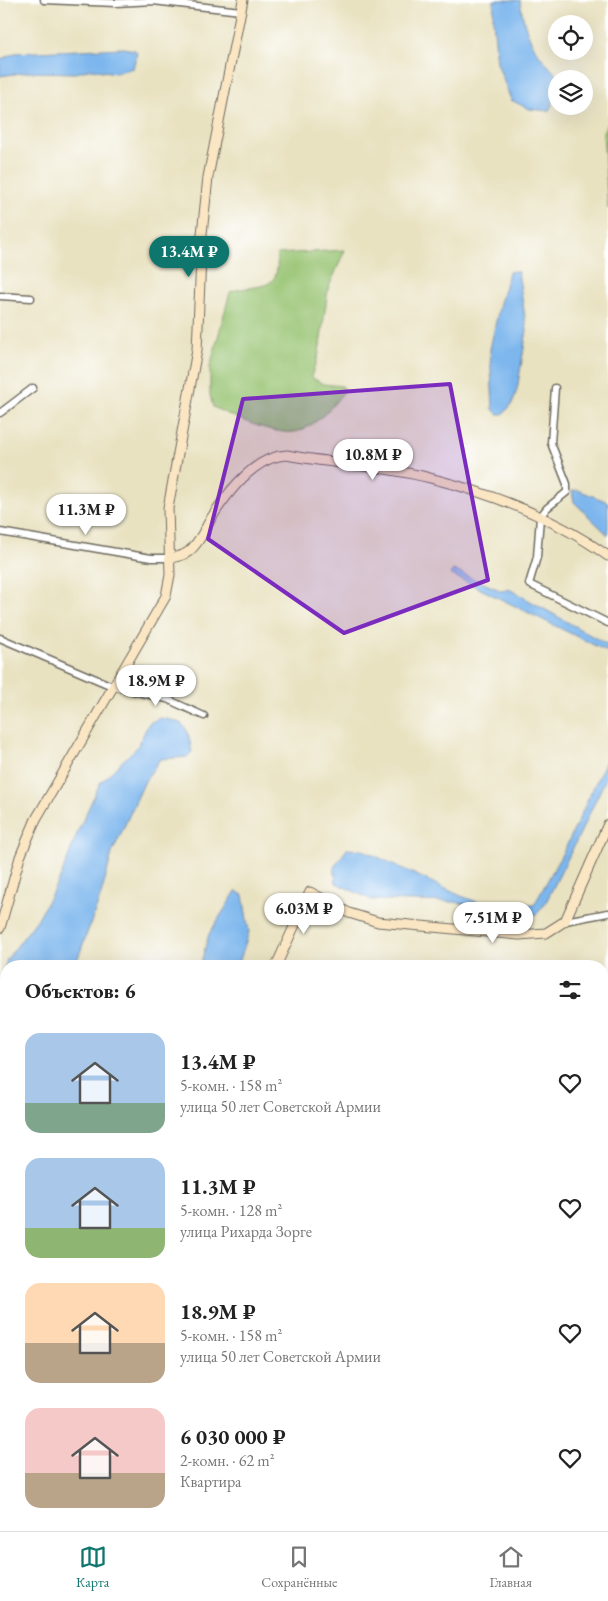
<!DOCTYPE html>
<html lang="ru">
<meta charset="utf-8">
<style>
body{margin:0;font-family:"EB Garamond",serif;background:#f2f2f2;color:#222;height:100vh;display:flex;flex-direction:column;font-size:19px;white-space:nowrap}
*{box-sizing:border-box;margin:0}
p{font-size:16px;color:#767676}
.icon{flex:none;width:28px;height:28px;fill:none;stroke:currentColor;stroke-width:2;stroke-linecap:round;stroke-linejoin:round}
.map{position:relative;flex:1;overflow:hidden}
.sheet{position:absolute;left:0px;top:960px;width:609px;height:571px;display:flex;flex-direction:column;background:#fff;border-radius:20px 20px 0 0;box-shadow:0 5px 20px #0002}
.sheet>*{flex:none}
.buttons{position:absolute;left:548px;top:15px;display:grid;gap:10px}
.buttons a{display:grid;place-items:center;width:45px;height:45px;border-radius:50%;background:#fff;box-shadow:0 5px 20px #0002;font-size:25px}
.price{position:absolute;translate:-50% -42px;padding:0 11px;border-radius:18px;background:#fff;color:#222;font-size:16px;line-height:32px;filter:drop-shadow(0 1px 2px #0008)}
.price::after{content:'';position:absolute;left:50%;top:30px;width:15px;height:11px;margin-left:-8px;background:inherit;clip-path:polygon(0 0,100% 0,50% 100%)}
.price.current{background:#0f766e;color:#fff}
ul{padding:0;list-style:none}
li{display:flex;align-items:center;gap:15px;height:125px;padding:0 25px}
li span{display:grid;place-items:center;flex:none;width:140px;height:100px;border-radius:15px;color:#555}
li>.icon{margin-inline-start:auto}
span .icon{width:60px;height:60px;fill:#fffc;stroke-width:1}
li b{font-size:21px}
h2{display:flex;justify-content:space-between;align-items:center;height:60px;padding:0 25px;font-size:21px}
.dock{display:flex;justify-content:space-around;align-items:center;height:70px;border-top:1px solid #e0e0e0;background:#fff;font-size:14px;color:#767676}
.dock a{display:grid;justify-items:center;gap:2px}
.dock .current{color:#0f766e}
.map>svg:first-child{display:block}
.green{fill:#97c371;stroke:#61774e}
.water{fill:#7cb6ed;stroke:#54708c}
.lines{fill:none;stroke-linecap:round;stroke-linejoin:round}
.street-casing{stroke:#6e6b60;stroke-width:9}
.secondary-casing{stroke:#6e6b60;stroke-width:11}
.street{stroke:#fff;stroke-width:6}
.secondary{stroke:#fbe6c4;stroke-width:9}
.marked{fill:#7b2cbf;fill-opacity:0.2;stroke:#7b2cbf;stroke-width:4;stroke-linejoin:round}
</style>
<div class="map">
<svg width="608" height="1531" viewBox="0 0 608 1531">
<rect width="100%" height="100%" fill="#fff"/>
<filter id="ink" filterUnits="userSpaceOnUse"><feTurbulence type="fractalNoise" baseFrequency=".02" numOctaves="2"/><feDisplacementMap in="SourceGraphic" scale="10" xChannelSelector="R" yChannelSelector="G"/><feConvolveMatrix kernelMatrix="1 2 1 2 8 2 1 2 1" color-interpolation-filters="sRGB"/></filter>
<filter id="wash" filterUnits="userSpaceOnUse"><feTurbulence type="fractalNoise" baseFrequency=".0096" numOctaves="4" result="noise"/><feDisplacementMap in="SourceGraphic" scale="20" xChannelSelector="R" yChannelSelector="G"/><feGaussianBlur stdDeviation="1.12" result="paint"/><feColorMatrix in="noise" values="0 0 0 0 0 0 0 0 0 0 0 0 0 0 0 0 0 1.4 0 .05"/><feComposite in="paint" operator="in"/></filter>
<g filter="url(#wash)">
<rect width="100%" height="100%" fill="#e9e2c1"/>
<path class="green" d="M608,123v86l-5,-78z
M345,250l-17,39 -9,64 -8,24 12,7 19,2 3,4c-12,16 -27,34 -46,41 -20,7 -68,-15 -86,-24l-3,-12v-28l20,-75c26,-10 51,4 47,-38z"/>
<path class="water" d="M494,0h26c5,36 14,52 39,77l-3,2v17l-7,15 -20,-2 -18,-9 -14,-37 -4,-44z
M123,48l12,2 2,3 -4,15 -18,5 -24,-4 -15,4 -48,-1 -28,4v-16l15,-7z
M514,271l4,1 9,58 -10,60 -5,14 -9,10h-6l-4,-5 -3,-60 10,-46 9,-31z
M578,490l30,12v33l-34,-33 -2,-11z
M453,570l49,21 7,-2 99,56v7l-158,-78z
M160,718c28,4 27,9 32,34l-5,5 -27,2 -15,22 -33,72 -11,42 -26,71h-69v132h-6v-114l7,-25 30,-39 24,-44 17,-45 22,-48 37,-36 12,-24z
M608,756v18l-32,68 -31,62 -8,10 -13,1 -70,-13 -82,-2 -36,-17 -2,-16 13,-18 16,1 98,46 25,9h48l32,-58z
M236,891l7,4 6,37 -11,34h-38l9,-32z
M0,1129h6v396h33l1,6h-40z"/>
</g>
<g filter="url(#ink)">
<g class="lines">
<defs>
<path id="street" d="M44,0l72,3 37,-2 88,10
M0,296l31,2
M555,388l-4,55 16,41v8l-20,16 -7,9 -3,40 -8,27 79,39
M0,413l33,-25
M0,532l151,26h19
M0,638l112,48 55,13 37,17
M565,921l43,-8
M602,1444l6,-7
M76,1531l1,-6
M388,1531l2,-6
M525,1531l6,-6"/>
<path id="secondary" d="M170,558c7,-1 13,-2 18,-6 11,-8 17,-24 24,-35 16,-25 43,-61 75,-62 47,9 97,11 143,23 63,16 125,40 178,78
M0,928l20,-71 16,-38 130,-223 4,-21 -2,-67 29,-158 5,-116 6,-57 35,-177
M276,966l34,-74 39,21 29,9 141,13 27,-2 19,-12 43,-97
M0,1115l6,-1"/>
</defs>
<use href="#street" class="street-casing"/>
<use href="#secondary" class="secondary-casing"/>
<use href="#street" class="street"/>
<use href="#secondary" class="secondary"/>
</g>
</g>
<path class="marked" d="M450,384l38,196 -144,53 -136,-94 35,-140z"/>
</svg>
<div class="buttons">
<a><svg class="icon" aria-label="locate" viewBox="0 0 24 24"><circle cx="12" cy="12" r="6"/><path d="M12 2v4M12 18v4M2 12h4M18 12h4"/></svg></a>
<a><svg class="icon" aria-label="layers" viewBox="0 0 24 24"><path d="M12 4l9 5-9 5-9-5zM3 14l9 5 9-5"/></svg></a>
</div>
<b class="price current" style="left:189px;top:278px">13.4M ₽</b>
<b class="price" style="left:373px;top:481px">10.8M ₽</b>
<b class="price" style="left:86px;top:536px">11.3M ₽</b>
<b class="price" style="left:156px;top:707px">18.9M ₽</b>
<b class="price" style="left:304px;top:935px">6.03M ₽</b>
<b class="price" style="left:493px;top:944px">7.51M ₽</b>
<section class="sheet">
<h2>Объектов: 6<svg class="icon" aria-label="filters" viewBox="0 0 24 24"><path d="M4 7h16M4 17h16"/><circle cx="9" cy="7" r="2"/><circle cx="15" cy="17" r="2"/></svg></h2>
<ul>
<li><span style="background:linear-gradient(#a9c7e8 70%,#7fa58c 0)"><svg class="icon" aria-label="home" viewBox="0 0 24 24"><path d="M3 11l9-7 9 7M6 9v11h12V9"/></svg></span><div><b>13.4M ₽</b><p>5-комн. · 158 m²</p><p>улица 50 лет Советской Армии</p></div><svg class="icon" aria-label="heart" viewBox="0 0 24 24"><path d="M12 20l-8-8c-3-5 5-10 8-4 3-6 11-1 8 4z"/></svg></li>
<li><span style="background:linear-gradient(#a9c7e8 70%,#8fb573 0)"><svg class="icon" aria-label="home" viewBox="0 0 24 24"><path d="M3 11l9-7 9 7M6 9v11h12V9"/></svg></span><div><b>11.3M ₽</b><p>5-комн. · 128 m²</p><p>улица Рихарда Зорге</p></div><svg class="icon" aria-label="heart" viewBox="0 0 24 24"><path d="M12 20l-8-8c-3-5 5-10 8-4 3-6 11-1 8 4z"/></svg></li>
<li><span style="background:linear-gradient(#ffd9b3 60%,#b9a48a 0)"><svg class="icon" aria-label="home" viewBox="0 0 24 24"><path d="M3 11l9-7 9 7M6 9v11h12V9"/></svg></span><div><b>18.9M ₽</b><p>5-комн. · 158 m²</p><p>улица 50 лет Советской Армии</p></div><svg class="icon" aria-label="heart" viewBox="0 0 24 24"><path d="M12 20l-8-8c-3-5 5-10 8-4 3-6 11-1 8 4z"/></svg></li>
<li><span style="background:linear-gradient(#f6c9c9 65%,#b9a48a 0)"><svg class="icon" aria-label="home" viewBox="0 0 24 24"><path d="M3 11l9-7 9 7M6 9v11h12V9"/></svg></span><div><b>6 030 000 ₽</b><p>2-комн. · 62 m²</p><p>Квартира</p></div><svg class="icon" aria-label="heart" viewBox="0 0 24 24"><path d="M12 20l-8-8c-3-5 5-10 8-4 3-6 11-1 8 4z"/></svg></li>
</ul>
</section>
</div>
<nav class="dock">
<a class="current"><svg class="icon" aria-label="map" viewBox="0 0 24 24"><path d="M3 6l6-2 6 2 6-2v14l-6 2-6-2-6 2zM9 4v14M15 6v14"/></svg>Карта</a>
<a><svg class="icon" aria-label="saved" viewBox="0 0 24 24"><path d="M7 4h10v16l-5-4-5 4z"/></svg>Сохранённые</a>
<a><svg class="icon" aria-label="home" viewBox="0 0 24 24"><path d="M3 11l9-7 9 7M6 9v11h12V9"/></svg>Главная</a>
</nav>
